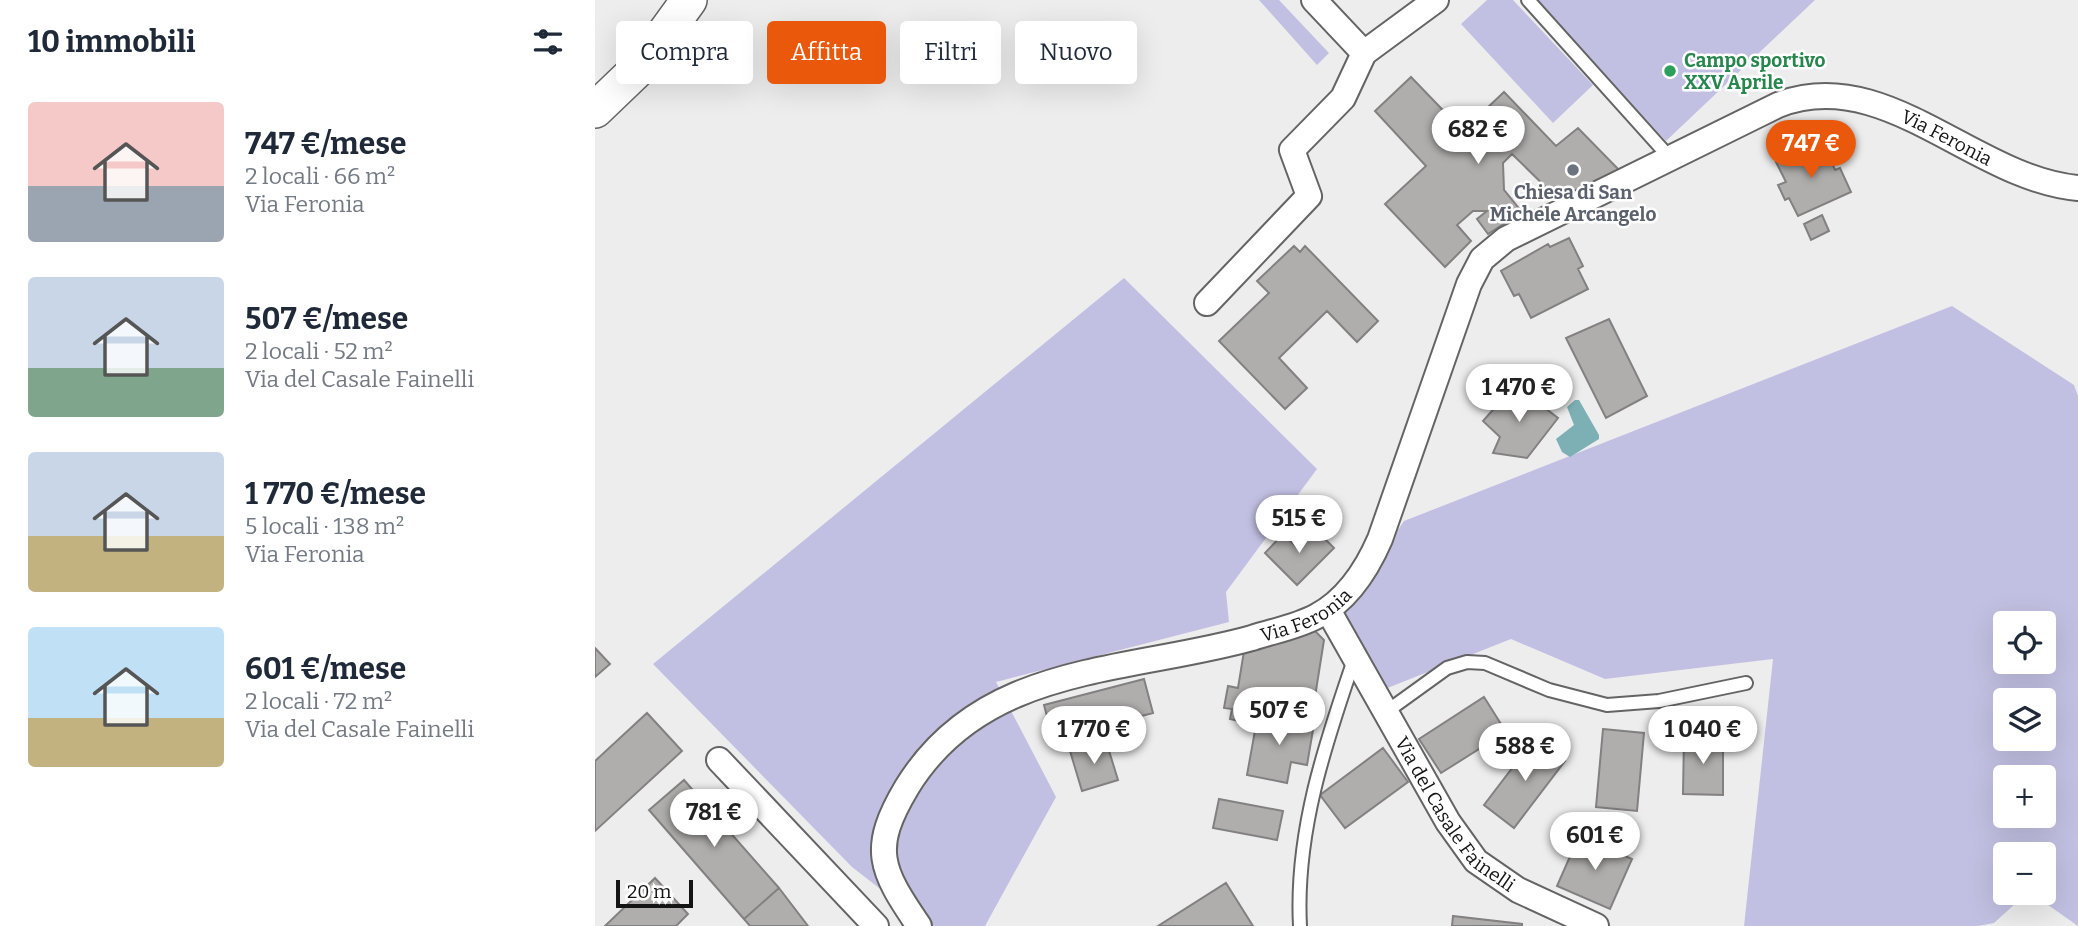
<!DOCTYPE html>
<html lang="it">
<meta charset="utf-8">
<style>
body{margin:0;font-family:Bitter,serif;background:#f6f6f7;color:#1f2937;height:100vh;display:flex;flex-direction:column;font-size:26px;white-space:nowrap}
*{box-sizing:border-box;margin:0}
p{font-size:23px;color:#747a83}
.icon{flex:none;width:38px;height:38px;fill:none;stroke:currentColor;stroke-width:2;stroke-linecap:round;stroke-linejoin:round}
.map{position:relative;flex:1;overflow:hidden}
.sheet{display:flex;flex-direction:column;background:#fff;width:595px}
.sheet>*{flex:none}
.top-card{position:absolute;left:21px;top:21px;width:665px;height:63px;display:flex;gap:14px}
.fabs{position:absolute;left:1398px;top:611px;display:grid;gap:14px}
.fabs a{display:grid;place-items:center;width:63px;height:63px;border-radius:7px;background:#fff;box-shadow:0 7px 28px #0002;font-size:35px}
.scale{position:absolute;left:21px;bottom:18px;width:77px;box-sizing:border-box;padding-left:7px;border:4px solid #141414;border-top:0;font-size:19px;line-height:24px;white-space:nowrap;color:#141414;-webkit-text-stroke:5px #fff;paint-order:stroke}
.price{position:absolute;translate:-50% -60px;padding:0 16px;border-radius:24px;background:#fff;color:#222;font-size:23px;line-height:46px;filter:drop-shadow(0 2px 4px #0008)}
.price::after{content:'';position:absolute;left:50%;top:42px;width:21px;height:16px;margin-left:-10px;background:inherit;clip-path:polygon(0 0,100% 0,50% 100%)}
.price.on{background:#ea580c;color:#fff}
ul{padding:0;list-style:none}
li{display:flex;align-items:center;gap:21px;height:175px;padding:0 28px}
li span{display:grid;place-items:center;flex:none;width:196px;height:140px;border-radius:7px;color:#555}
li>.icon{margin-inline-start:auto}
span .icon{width:84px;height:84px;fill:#fffc;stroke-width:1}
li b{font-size:30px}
h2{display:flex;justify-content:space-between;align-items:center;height:84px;padding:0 28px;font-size:30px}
.chip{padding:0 24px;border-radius:7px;background:#fff;box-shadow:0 7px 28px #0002;font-size:24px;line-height:63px}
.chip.on{background:#ea580c;color:#fff}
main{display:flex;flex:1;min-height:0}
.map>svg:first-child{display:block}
.green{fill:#c2c0e2;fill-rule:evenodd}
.water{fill:#7db0b5}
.building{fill:#b0aead;stroke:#828080;stroke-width:2}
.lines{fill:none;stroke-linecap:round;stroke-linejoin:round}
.lane-casing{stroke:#646465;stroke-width:16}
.street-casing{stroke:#646465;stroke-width:28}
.secondary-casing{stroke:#646465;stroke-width:38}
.lane{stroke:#fff;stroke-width:12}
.street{stroke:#fff;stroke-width:24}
.secondary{stroke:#fff;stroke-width:35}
.leisure-dot{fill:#2e9e5b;stroke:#fff;stroke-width:2.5}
.worship-dot{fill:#6b7280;stroke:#fff;stroke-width:2.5}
.labels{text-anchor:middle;stroke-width:5;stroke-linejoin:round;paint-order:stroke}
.leisure-label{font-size:19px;font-weight:bold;fill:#27864d;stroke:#fff;text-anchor:start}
.street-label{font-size:19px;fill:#141414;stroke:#fff}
.worship-label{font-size:19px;font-weight:bold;fill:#5b616d;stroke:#fff}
</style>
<main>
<section class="sheet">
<h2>10 immobili<svg class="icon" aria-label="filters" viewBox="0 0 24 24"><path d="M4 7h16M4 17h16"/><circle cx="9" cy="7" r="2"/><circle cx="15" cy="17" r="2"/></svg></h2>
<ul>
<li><span style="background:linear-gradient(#f6c9c9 60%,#9aa5b1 0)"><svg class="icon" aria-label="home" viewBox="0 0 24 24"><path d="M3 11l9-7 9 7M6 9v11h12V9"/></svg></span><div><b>747 €/mese</b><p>2 locali · 66 m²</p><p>Via Feronia</p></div></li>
<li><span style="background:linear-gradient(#c9d6e8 65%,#7fa58c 0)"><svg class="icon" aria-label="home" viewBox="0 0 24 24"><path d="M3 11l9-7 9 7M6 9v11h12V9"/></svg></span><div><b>507 €/mese</b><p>2 locali · 52 m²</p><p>Via del Casale Fainelli</p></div></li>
<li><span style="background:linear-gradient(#c9d6e8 60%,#c2b280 0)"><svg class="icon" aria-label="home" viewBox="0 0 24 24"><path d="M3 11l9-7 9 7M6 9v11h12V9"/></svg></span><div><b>1 770 €/mese</b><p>5 locali · 138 m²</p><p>Via Feronia</p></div></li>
<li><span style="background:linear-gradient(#bfe0f5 65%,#c2b280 0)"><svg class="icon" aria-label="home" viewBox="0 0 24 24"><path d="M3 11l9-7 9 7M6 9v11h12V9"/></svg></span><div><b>601 €/mese</b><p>2 locali · 72 m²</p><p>Via del Casale Fainelli</p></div></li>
</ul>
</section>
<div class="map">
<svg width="1483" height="926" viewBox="0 0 1483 926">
<rect width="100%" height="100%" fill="#ededee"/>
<path class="green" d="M664,0h20l50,53 -12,12z
M892,0h26l80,85 -40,38 -92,-99z
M938,0h282l-149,141z
M529,278l193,191 -91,123 3,30 -233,60 60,115 -71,129h-57l-76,-59 -199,-203z
M1357,306l122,79 4,11v530l-47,-33 13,-1v-38h-39v38l22,1 -33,30 -16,3h-234l29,-267 -168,20 -94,-40 -126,50 -44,-75 63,-93zM1410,623h39v39h-39zM1410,700h39v38h-39zM1410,777h39v39h-39z"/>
<path class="water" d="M980,400h4l20,35v4l-29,18 -8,-5 -6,-13 18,-14 -7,-18z"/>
<path class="building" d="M816,77l52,54 41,-39 52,54 22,-18 44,45 -61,29 -49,-48 -9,9 1,27 18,22 -34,22 -11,-15 10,-8h-14l-16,14 14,16 -26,26 -60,-63 41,-38 -51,-55z
M1222,143l6,14 5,-3 7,16 5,-2 11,24 -53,24 -9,-18 -4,2 -7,-15 8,-3 -10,-20z
M1227,215l7,16 -18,9 -7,-16z
M974,238l14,28 -5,3 10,20 -57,29 -12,-24 -5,2 -13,-25 47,-27 2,3z
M699,246l6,6 5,-6 73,75 -21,21 -30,-31 -48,47 28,30 -22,21 -66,-68 50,-48 -12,-12z
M1014,319l38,77 -41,22 -40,-80z
M920,385l43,33 -31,40 -34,-5 7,-16 -17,-16z
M721,530l18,18 -37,37 -32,-32 18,-19 15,14z
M717,628l12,12 -10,63 -54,-9 -3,14 -12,-2 -2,16 -13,-3 2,-10 -8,-1 4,-22 10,2 7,-43z
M0,648l15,16 -15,13z
M549,679l9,34 -100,26 -9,-34z
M889,697l22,35 -65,41 -22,-34z
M52,713l35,38 -87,80v-70z
M663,714l56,10 -7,41 -16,-3 -4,21 -40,-8z
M1008,729l41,4 -7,78 -41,-4z
M1089,736l39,1v58l-40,-1z
M940,738l30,23 -51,67 -30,-23z
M511,741l12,39 -36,11 -12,-40z
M788,748l25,34 -63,46 -25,-33z
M89,780l95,108 -35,31 -95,-109z
M624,799l64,12 -6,29 -64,-12z
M984,836l53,23 -22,50 -53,-23z
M60,878l33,36 -12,12h-71z
M631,883l27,43h-95z
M184,888l29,38h-58l-6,-7z
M858,916l69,8v2h-70z"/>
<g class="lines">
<defs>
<path id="lane" d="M933,0l143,159
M791,712l61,-44 20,-6 18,1 64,27 58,15 52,-4 87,-18
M705,926c-5,-93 25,-182 55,-269"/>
<g id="street">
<path d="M719,0l50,53"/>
<path d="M612,303l102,-107 -17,-46 51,-52 21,-45 72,-53"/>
<path id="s1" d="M733,610l120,212 28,39 42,29 78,36"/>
<path d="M124,760l157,166"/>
<path id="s2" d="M324,926c-39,-57 -49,-77 -12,-139 76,-124 220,-114 345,-149 21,-7 45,-11 65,-22 30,-16 50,-47 63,-77l89,-255 13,-25 24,-20 272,-134c106,-42 196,74 300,83"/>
</g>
<path id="secondary" d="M0,110l47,-45 47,-65"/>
</defs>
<use href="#lane" class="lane-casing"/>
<use href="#street" class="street-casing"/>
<use href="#secondary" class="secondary-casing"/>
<use href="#lane" class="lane"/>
<use href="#street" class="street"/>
<use href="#secondary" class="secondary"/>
</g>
<circle class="leisure-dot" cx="1075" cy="71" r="7"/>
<circle class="worship-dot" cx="978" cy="170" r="7"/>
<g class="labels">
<g class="leisure-label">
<text x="1089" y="67">Campo sportivo<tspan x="1089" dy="22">XXV Aprile</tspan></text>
</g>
<g class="street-label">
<text dy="7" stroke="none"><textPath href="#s2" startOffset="1522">Via Feronia</textPath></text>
<text dy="7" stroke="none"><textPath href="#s2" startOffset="600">Via Feronia</textPath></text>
<text dy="7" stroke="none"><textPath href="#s1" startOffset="242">Via del Casale Fainelli</textPath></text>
</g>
<g class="worship-label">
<text x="978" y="199">Chiesa di San<tspan x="978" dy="22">Michele Arcangelo</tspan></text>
</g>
</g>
</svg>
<div class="fabs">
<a><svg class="icon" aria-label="locate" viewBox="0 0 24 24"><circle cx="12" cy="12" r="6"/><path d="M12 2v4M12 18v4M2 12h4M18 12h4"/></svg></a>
<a><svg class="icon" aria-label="layers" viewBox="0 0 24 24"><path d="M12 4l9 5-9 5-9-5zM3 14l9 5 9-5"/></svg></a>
<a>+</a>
<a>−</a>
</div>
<div class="scale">20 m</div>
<b class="price" style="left:883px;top:166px">682 €</b>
<b class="price on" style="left:1216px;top:180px">747 €</b>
<b class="price" style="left:924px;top:424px">1 470 €</b>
<b class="price" style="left:704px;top:555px">515 €</b>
<b class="price" style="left:684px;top:747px">507 €</b>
<b class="price" style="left:499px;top:766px">1 770 €</b>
<b class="price" style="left:1108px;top:766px">1 040 €</b>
<b class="price" style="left:930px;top:783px">588 €</b>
<b class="price" style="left:119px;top:849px">781 €</b>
<b class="price" style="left:1000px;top:872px">601 €</b>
<div class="top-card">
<a class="chip">Compra</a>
<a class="chip on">Affitta</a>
<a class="chip">Filtri</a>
<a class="chip">Nuovo</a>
</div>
</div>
</main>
